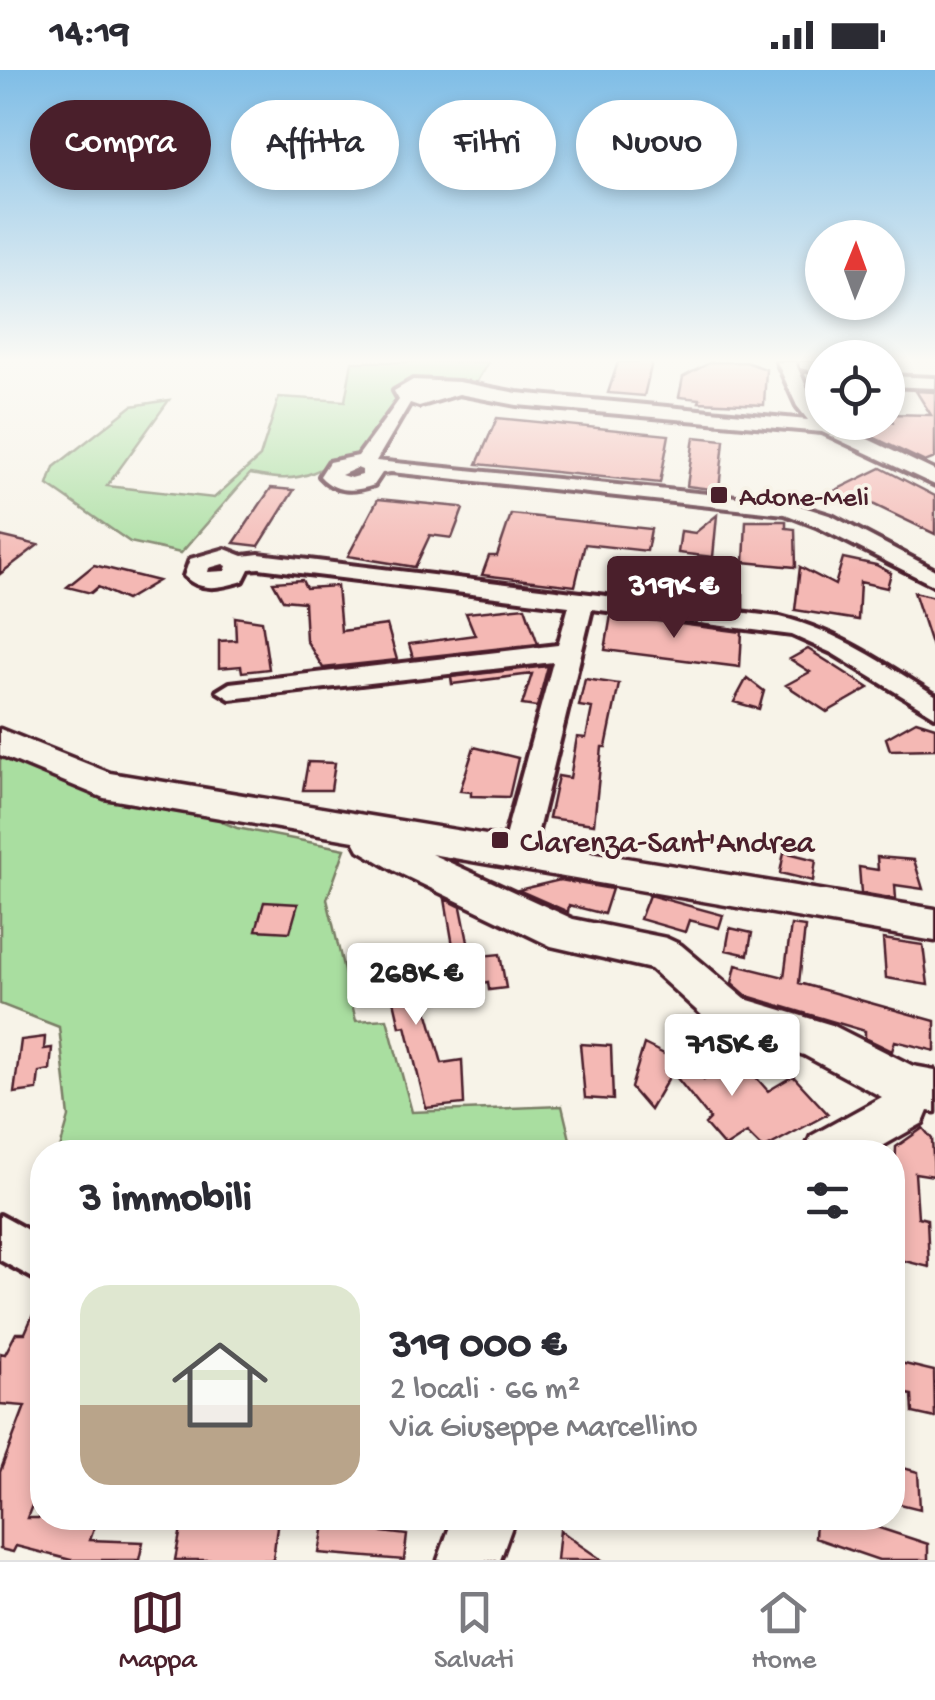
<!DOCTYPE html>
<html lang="it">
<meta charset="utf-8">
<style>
body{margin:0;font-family:"Gochi Hand",sans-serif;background:#f2f2f3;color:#2b2b33;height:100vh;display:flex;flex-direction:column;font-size:38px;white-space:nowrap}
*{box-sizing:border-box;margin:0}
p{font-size:32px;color:#7c7c81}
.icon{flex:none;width:55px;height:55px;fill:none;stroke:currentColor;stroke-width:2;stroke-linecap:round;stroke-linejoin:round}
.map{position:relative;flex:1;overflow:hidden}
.drawer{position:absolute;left:30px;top:1070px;width:875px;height:390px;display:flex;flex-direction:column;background:#fff;border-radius:40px;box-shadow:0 5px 15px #0003}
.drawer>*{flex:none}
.top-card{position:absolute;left:30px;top:30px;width:875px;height:90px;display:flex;gap:20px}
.needle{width:65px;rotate:1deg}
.fabs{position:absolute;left:805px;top:150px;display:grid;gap:20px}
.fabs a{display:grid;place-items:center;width:100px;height:100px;border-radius:50%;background:#fff;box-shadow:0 5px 15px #0003;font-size:50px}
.price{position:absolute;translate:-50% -85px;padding:0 22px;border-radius:10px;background:#fff;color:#222;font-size:32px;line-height:65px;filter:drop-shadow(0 2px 5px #0008)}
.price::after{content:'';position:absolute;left:50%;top:60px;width:30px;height:22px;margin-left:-15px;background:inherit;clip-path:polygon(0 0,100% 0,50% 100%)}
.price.selected{background:#4a1f2b;color:#fff}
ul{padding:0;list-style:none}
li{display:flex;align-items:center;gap:30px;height:250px;padding:0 50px}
li span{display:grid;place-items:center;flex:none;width:280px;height:200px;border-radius:30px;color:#555}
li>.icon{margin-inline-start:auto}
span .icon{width:120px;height:120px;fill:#fffc;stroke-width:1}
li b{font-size:42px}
h2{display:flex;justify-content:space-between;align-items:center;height:120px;padding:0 50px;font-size:42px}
.chip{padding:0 35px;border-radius:45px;background:#fff;box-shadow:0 5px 15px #0003;font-size:35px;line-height:90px}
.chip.selected{background:#4a1f2b;color:#fff}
.status{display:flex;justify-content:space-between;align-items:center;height:70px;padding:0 50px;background:#fff;direction:ltr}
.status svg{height:28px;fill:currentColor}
.menu{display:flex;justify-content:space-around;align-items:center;height:140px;border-top:2px solid #e1e1e2;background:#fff;font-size:28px;color:#7c7c81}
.menu a{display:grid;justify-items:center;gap:5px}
.menu .selected{color:#4a1f2b}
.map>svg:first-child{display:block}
.green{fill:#a9dea0;stroke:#7a7e66;stroke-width:2.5}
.building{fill:#f4b8b4;stroke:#4a1f2b;stroke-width:2.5}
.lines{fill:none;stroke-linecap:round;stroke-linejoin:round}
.minor-casing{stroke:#4a1f2b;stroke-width:8}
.major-casing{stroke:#4a1f2b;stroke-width:7}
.minor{fill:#f7f3e8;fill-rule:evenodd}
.major{fill:#f7f3e8;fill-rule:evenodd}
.poi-dot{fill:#4a1f2b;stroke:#f7f3e8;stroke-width:4}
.labels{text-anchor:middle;stroke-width:8;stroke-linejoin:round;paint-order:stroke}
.far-poi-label{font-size:28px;fill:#4a1f2b;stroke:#f7f3e8;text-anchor:start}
.poi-label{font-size:32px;fill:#4a1f2b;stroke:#f7f3e8;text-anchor:start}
</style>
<div class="status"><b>14:19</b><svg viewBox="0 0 49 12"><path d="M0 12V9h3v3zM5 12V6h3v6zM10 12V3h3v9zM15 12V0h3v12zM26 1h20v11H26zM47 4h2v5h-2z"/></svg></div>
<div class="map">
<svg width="935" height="1490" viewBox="0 0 935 1490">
<rect width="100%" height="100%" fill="#f7f3e8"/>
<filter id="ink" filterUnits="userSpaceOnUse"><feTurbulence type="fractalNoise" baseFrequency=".01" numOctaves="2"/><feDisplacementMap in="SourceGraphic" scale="20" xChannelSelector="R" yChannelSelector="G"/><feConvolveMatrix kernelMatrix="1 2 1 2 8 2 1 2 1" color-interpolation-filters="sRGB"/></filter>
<g filter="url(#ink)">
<path class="green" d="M352,292h136l-13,23 -55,-5 -24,7 -4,6 5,7 -38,58c-20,-1 -28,7 -45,14 -22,10 -42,6 -64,2l-69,79 -51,-11 -82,-57 6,-18 78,-61 37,-6 -62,86 107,12 46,-41 19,-60 66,4z
M0,681l215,62 7,9 15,6 108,21 -18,50 29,122 31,-2 25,93 150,-6 11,46h-514l10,-35 -10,-90 -59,-23z"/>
<path class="building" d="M618,292h34l-8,34 -36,-3z
M711,292h35l20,7 -2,36 -65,-3 1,-3 -21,-2 4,-20z
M916,321l19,1v66l-10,4 -61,-29 1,-11h28l-4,-8 42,1z
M497,348l172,17 -9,48 -183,-19z
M694,367l30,3 -5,50 -32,-4z
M881,398l54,28v38l-75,-36 -6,3 -20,-10z
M271,418l23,2 -35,56 -25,-3z
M378,429l82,8 3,2 -11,29 -22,-3 -15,32 -67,-11z
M511,444l140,15 -4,22 -62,-7 -10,42 -93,-11 7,-19h8z
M717,445l-4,42 -35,-4 3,-22 14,2z
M746,451h40v7l9,1 1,38 -52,-5z
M0,466l38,9 -38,29z
M843,488l33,7 15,8 -4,15 -27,-6 -2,38 -63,-10 5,-43 35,18z
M94,495l64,16 -32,19 -28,-13 -7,6 -24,-6z
M641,496l31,3 -3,17 37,4 2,-17 31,4 -3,16 7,1v15l-128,-16 4,-14 19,2z
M302,510l4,8 31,-2 4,45 46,-6 10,35 -74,8 -17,-28 -2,-38 -21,-2 -10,-18z
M914,522l21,5v49l-3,1z
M525,537l13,37 -125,14 -4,-14 66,-9 -9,-22z
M611,545l131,17 -2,35 -135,-17z
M235,547l27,4 7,48 -27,3 -1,-6 -22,2v-27l17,-1z
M808,579l61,39 -42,24 -41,-27 24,-13 -20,-13z
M548,596l-11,41 -15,-2 10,-31 -80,10 -1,-7z
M747,608l17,13 -5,18 -25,-7z
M585,609l34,5 -13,63h-4l-8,77 -45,-6 9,-42 12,2 7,-41 9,1 6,-30 -13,-2z
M916,651l19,6v22l-45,1 -4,-12z
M474,677l44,11 -9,39 -38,-1v-4l-11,-1z
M308,692l27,1 -4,27h-28z
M784,782l32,8 -3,21 -33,-8z
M877,787l37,3 9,29 -28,-4 1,14 -35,-6 -2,-26 19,3z
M560,810l52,9 -8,25 -35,-9 -1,7 -50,-22z
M649,825l74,20 -4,13 -30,-8 -4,12 -45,-13z
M445,829l16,8 10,50 29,-3 6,34 -17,2 -1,-8 -20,3 -5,-17 -6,1z
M264,832l34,2 -8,28 -34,-2z
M791,855l14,2 -6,56 136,38v30l-40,-10 -3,10 -27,-13v-7l-118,-35 -15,-13 4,-18 48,12z
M730,858l22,5 -4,22 -22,-5z
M883,869l40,6 5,40 -42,-7z
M383,879l3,14 26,-5 30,105 20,-3 2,44 -38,4 -20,-82 -6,1 -11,-48 -30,5 -1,-31z
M45,967l-1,12 8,-1 -2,22 -11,2 -2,18 -23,3 7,-53z
M580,974l31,2 2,54 -28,-2z
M644,974l56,28 4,8 35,-22 29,33 25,-15 35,38 -65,35 -16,-16 -22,14 -20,-23 5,-5 -38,-47 -22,38 -19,-22z
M923,1058l9,11 2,37 -19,-3 3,44 9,2 2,48 -37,-9 4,-111z
M42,1224v140l-10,32 10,3v11l-15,38h71l-8,22 53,2 -4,18h-68l-55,-14 -3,6 -13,-3v-77l25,-66 -25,-2v-51l5,1 11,-21h9z
M892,1291l42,10 1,47 -22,-5 -1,-18 -20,-4z
M892,1395l26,7 2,37 -28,-7z
M183,1448h95l-5,42h-98z
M816,1448h33l79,26v16h-49l-64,-22z
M324,1455l83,10 -3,25 -85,-7z
M560,1460l20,15 22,15h-45z"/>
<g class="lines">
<defs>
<path id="minor" d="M777,292h18l19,42 8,8v10h10l103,49v14l-113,-53 -305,-27 -58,-11 -40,12 -9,-3 -34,58 412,41 44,14 103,54v16l-119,-60 -31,-12 -394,-42 -9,1 -8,12c-20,7 -39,8 -54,-9l9,-14 29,-6 41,-56 -5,-9 19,-11 46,2 58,11 291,27 -11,-14zM357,398l5,2v5l-11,3 -10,-3z
M799,292l23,1v11l-22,-6z
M888,306l47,2v10l-47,-2z
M225,479l18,7 16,-2 521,63c58,14 105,47 155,78v21l-103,-63 -40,-18 -200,-26 -60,246 -5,8 -11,4 -11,-4 -5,-8 53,-193 -323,37 -13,-8 13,-8 328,-38 11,-39 -310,-38 -10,1 -6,12c-21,6 -41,12 -59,-5l6,-17zM223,494l4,2 -2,5 -17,1 1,-4z
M0,1145l42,23v45l-42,-23z"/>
<path id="major" d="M0,659l110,44 825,136v32l-504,-87 142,65 93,19 15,7 64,54 87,26 81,41 22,4v42l-7,-1 -5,12 -51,29h-68l7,-16 71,-39 -78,-42 -89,-28 -64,-58 -100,-23 -158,-76 -34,-20 -5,-9 -250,-43 -104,-43z
M453,1448h62l-15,42h-62z"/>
</defs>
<use href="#minor" class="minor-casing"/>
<use href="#major" class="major-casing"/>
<use href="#minor" class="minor"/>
<use href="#major" class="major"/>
</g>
</g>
<linearGradient id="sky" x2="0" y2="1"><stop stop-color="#7fbde6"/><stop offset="0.58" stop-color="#fbfaf5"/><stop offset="1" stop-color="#fbfaf5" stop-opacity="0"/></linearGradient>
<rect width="935" height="501" fill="url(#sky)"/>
<g class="poi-dot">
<rect x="709" y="415" width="20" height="20" rx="5"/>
<rect x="490" y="760" width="20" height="20" rx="5"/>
</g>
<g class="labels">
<g class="far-poi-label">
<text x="739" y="435">Adone-Meli</text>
</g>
<g class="poi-label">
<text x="520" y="781">Clarenza-Sant'Andrea</text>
</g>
</g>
</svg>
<div class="fabs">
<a><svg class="needle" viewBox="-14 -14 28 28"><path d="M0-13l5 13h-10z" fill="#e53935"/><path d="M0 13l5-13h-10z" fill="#7c7c81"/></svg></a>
<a><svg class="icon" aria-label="locate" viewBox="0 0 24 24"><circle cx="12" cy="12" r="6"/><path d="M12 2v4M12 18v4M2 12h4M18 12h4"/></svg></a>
</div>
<b class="price selected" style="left:674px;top:571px">319K €</b>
<b class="price" style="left:416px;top:958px">268K €</b>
<b class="price" style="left:732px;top:1029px">715K €</b>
<div class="top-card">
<a class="chip selected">Compra</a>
<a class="chip">Affitta</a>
<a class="chip">Filtri</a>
<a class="chip">Nuovo</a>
</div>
<section class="drawer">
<h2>3 immobili<svg class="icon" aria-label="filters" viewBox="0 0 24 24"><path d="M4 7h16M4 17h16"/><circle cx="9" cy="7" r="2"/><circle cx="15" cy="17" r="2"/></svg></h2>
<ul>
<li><span style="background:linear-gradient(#dfe7d0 60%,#b9a48a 0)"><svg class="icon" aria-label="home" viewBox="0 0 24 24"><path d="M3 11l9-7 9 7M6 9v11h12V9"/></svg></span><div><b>319 000 €</b><p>2 locali · 66 m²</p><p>Via Giuseppe Marcellino</p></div></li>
</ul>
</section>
</div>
<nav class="menu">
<a class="selected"><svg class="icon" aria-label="map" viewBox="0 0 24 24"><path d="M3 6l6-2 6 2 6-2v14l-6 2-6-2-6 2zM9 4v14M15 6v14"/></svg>Mappa</a>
<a><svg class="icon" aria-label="saved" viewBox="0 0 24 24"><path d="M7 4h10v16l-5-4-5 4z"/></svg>Salvati</a>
<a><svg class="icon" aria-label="home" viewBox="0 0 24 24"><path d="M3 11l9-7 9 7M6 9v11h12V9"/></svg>Home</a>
</nav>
